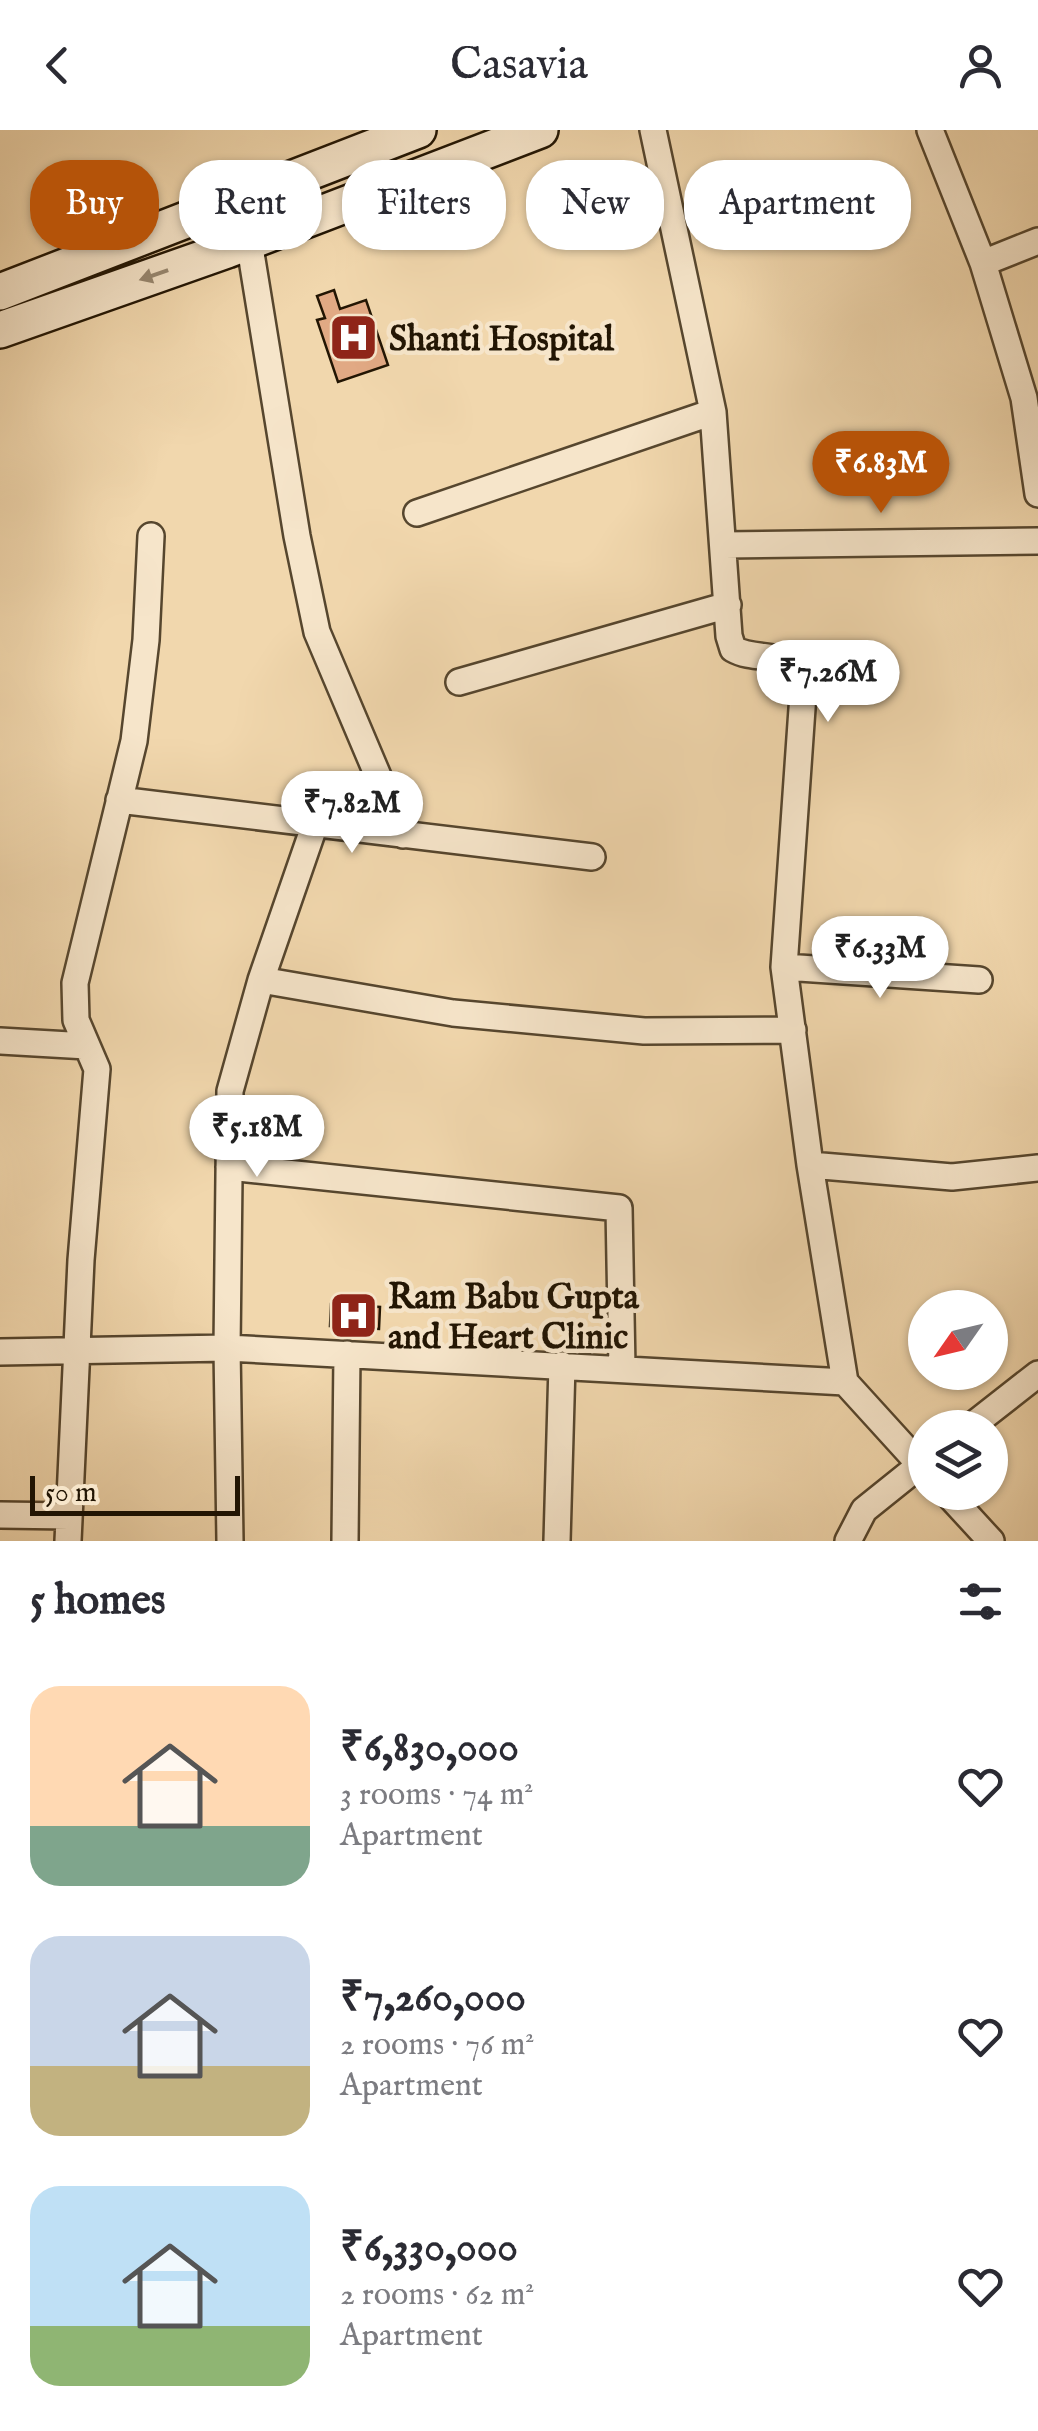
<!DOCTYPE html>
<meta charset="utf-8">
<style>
body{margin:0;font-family:"IM FELL English",serif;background:#f2f2f3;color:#2b2b33;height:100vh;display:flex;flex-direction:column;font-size:38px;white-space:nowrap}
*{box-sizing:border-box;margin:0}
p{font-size:32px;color:#7c7c81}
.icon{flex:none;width:55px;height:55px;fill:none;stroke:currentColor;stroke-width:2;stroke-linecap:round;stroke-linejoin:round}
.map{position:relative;height:1411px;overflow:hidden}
.drawer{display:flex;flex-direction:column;background:#fff;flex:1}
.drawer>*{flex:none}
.banner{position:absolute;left:30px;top:30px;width:980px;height:90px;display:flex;gap:20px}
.needle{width:65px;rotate:236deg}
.buttons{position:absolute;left:908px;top:1160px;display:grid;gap:20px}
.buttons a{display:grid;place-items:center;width:100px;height:100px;border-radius:50%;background:#fff;box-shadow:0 2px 8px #0004;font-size:50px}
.scale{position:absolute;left:30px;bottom:25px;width:210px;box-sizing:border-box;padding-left:10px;border:5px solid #221503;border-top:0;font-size:28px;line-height:35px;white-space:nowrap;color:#221503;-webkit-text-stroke:8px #f6e5ca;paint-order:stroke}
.price{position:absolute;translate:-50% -85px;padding:0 22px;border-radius:35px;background:#fff;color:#222;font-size:32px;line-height:65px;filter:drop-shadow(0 2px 5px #0008)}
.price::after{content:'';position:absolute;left:50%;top:60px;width:30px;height:22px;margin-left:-15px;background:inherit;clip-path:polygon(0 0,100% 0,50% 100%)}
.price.selected{background:#b45309;color:#fff}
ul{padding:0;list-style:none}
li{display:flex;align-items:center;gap:30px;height:250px;padding:0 30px}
li span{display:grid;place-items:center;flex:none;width:280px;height:200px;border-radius:30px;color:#555}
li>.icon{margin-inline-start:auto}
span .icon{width:120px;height:120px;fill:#fffc;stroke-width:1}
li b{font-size:42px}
h2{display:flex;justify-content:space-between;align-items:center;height:120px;padding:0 30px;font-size:42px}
.tag{padding:0 35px;border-radius:40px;background:#fff;box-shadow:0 2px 8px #0004;font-size:35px;line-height:90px}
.tag.selected{background:#b45309;color:#fff}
header{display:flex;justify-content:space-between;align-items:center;height:130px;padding:0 30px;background:#fff;font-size:45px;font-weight:600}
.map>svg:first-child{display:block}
.building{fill:#e1a984;stroke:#221503;stroke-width:2.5}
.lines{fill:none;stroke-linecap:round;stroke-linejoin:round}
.street-casing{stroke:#56462e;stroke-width:30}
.secondary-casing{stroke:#221503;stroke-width:40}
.street{stroke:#f6e5ca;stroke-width:25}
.secondary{stroke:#f6e5ca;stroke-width:35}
.oneway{fill:#978770}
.labels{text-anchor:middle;stroke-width:9;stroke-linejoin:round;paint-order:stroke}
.poi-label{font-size:35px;font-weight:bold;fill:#221503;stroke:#f6e5ca;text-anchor:start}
</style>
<header><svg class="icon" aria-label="back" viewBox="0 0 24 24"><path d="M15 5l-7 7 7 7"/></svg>Casavia<svg class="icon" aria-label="person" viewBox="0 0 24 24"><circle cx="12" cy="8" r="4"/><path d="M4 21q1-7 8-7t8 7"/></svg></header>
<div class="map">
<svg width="1038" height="1411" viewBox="0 0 1038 1411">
<rect width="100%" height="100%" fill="#f1d7ad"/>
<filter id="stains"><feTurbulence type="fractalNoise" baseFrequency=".002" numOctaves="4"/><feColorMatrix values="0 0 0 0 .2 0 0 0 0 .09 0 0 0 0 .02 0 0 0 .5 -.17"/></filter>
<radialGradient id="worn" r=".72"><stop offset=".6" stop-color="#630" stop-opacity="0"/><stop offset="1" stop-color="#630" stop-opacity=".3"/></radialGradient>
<path class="building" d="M334,160l6,19 26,-9 22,65 -50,17 -21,-62 8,-2 -8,-22z
M331,1174l49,3 -1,22 -49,-3z"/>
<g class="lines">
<defs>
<path id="street" d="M653,0l60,282 16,224 4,13c25,14 60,-1 71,31l-20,287 26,198 35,217
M930,0l53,133 41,135 14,96
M235,72l14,39 48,295 20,96 86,203
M983,133l55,-22
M417,383l296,-101
M725,415l313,-4
M459,552l269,-77
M119,670l473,57
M784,837l195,13
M261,850l192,33 191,18 149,-1
M0,911l87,5
M810,1035l142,12 86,-9
M229,1037l390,41 3,160
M0,1222l227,-4 618,34 80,88
M969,1298l69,-54
M946,1362l45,49
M0,1385l69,1
M68,1411l13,-281 16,-191 -21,-49 -1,-37 59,-242 12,-101 5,-104
M230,1411l-3,-193 3,-257 31,-111 54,-156
M345,1411l2,-187
M557,1411l5,-176
M848,1411l16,-31 61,-49"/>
<path id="secondary" d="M0,162l418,-162
M0,200l227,-80 313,-120"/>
</defs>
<use href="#street" class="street-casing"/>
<use href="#secondary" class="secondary-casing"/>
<use href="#street" class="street"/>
<use href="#secondary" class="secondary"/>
</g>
<defs><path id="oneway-solid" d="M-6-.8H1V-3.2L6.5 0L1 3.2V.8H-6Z" transform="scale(2.5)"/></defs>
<use class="oneway" href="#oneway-solid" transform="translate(154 145) rotate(161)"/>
<defs>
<symbol id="hospital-square" viewBox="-11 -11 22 22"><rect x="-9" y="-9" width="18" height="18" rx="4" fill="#8f2418" stroke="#f6e5ca"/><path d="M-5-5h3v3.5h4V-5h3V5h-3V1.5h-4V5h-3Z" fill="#fff"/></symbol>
</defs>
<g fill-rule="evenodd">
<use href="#hospital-square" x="326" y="180" width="55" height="55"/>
<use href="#hospital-square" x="326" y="1158" width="55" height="55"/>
</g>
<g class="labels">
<g class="poi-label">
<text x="389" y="220">Shanti Hospital</text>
<text x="388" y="1178">Ram Babu Gupta<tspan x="388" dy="40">and Heart Clinic</tspan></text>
</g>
</g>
<rect width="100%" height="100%" filter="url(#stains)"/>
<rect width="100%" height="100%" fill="url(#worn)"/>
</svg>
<div class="buttons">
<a><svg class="needle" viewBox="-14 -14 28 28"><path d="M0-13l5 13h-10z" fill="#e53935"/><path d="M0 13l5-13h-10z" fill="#7c7c81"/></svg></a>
<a><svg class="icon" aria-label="layers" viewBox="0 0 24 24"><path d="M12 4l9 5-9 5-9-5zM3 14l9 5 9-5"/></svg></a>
</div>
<div class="scale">50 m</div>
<b class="price selected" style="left:881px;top:386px">₹6.83M</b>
<b class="price" style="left:828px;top:595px">₹7.26M</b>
<b class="price" style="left:352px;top:726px">₹7.82M</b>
<b class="price" style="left:880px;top:871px">₹6.33M</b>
<b class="price" style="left:257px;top:1050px">₹5.18M</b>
<div class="banner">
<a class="tag selected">Buy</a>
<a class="tag">Rent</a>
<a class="tag">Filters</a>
<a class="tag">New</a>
<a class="tag">Apartment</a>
</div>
</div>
<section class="drawer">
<h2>5 homes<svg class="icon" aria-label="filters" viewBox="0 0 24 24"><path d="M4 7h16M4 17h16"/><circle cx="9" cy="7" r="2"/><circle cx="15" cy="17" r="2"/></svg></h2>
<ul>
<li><span style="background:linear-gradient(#ffd9b3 70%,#7fa58c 0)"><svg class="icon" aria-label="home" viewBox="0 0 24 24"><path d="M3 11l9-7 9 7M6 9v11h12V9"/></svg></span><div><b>₹6,830,000</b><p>3 rooms · 74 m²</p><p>Apartment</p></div><svg class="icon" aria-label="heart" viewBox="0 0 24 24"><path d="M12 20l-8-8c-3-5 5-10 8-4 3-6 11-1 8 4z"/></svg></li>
<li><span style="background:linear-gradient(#c9d6e8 65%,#c2b280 0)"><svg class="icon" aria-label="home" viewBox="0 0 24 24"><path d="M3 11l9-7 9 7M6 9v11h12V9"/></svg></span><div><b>₹7,260,000</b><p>2 rooms · 76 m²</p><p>Apartment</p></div><svg class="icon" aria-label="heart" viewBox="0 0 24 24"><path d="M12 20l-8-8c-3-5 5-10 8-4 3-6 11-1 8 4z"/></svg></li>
<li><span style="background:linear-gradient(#bfe0f5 70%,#8fb573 0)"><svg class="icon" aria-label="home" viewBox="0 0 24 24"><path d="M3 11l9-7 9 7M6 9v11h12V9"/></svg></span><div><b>₹6,330,000</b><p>2 rooms · 62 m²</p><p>Apartment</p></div><svg class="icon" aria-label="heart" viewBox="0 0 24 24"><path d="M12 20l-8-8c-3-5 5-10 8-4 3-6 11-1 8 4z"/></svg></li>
</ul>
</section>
